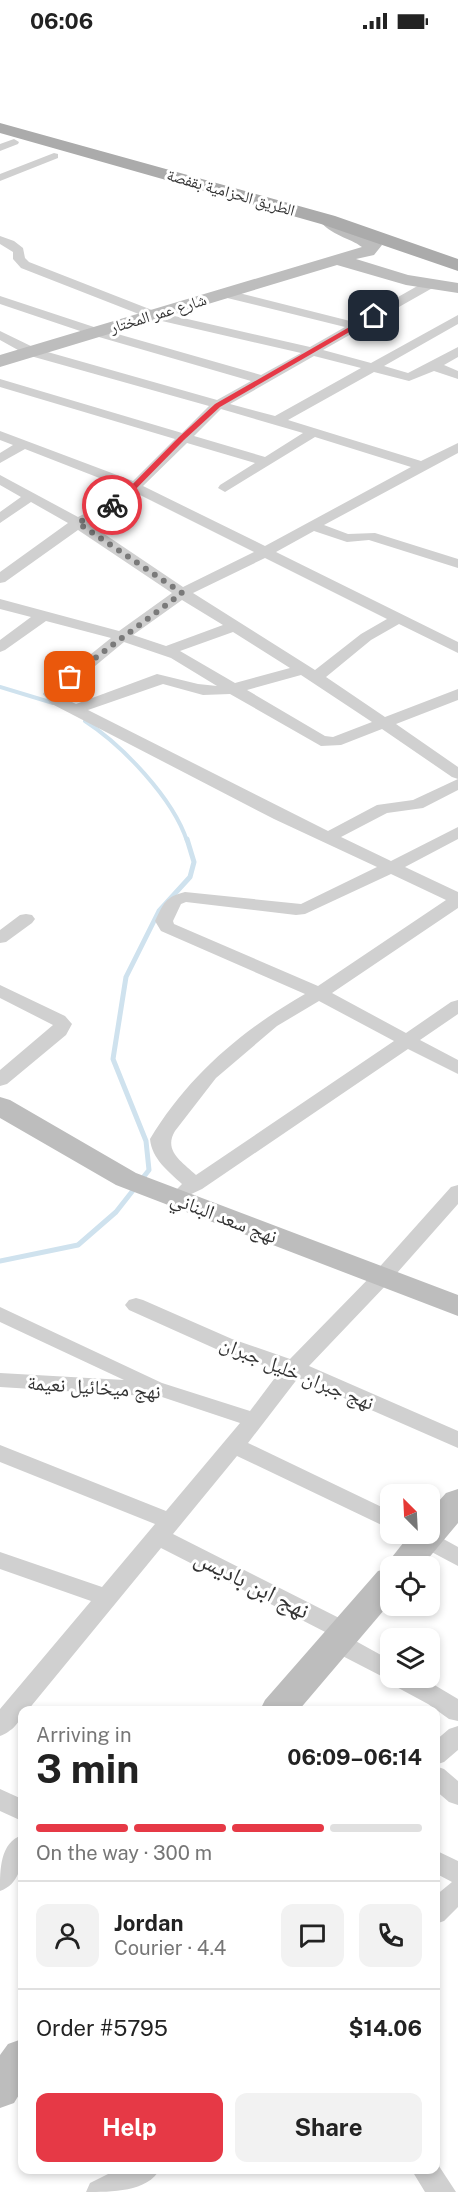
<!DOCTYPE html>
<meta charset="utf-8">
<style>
body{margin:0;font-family:"Public Sans","Noto Naskh Arabic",sans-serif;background:#f2f2f2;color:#222;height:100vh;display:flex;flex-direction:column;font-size:22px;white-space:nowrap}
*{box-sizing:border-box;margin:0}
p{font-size:20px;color:#767676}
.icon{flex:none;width:33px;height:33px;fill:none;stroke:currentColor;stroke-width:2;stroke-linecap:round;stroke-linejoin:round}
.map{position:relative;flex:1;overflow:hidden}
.side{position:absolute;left:18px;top:1664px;width:422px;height:468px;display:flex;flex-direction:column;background:#fff;border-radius:12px;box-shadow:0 3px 9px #0003}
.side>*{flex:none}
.needle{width:39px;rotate:336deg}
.buttons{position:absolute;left:380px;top:1442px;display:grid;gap:12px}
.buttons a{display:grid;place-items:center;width:60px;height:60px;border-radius:12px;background:#fff;box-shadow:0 3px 9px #0003;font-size:30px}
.pin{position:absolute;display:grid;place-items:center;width:51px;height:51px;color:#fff;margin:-26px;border-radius:12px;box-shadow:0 3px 9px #0006}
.courier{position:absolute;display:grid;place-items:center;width:60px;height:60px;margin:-30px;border:4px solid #e63946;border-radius:50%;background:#fff;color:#222;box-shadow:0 2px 8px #0007}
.head em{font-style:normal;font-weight:700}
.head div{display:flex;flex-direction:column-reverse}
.head{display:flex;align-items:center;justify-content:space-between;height:102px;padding:0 18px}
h1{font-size:39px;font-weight:700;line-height:45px}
.bar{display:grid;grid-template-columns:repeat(4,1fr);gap:9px 6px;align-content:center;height:72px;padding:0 18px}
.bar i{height:8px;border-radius:4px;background:#e0e0e0}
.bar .current{background:#e63946}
.bar p{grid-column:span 4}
.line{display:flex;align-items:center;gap:15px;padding:0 18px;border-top:2px solid #e0e0e0}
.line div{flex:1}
.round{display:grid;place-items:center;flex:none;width:63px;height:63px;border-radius:12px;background:#f2f2f2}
.action{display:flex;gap:12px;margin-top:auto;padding:12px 18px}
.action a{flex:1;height:69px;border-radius:12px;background:#e63946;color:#fff;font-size:24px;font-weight:700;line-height:69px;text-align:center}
.action a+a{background:#f2f2f2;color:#222}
.status{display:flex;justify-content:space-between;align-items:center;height:42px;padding:0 30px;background:#fff;direction:ltr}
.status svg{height:16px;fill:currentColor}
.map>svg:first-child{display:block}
</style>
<div class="status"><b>06:06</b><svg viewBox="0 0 49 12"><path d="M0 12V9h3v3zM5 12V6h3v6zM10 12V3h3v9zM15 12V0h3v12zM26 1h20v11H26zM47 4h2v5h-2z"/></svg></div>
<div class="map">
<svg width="458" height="2150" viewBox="0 0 458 2150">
<rect width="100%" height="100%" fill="#fff"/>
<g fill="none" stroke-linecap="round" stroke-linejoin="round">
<path stroke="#cfe2ee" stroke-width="4" d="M0,645L53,661
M85,679C122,703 173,756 187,799"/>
<path stroke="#cfe2ee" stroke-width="5" d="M0,1219L78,1203L116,1170L149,1128L146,1099L113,1017L126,935L159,869L190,835L194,820L187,797"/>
<path fill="#d0d0d0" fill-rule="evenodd" d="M14,97L19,100L18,102L0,109V102Z
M54,111L58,112V116L0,139V132Z
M0,194L14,199L23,206L25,216L29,220L157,270L310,305L345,285L219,254L217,251L223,247L354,280L428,238H436V244L323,308L371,321L458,273V282L384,324L408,331L458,305V315L444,323L458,329V337L434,329L409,339L374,330L288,378L421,419L458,401V411L324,483L348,492L375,491L458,517V526L369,498L347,500L314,489L276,510L458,600V611L399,582L371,598L326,635L385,675L458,647V658L396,682L458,725V737L452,735L382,687L341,703L321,704L230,652L203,653L163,642L88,668L328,789L377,763L413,758L458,737V748L423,766L387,771L341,795L391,819L458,785V797L405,825L458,850V866L332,951L406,991L451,960L458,958V972L420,998L458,1018V1032L408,1007L202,1147L185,1155L178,1153L175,1149L182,1142C168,1129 152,1117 150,1097C188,1034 242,988 305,952L161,889L155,879C164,861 165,855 185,850L301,862L377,825L274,777L50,661L43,652L45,649L111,596L46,579L5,608L0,610V598L31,575L0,567V557L119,589L172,551L78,488L5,540L0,541V530L68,481L31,460L0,481V470L21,455L0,443V433L78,475L114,457L125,446L25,407L0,421V411L13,403L0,398V389L133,439L175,397L0,345V337L182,391L209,364L27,313L0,298V289L37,307L217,358L251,339L92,293L0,262V254L100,287L261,333L301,311L149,276L21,226L13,217V210L0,202ZM314,314L361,326L275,374L230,362ZM221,367L303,391L265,415L194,394ZM315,395L411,425L265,504L143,444L187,401L255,421L220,443L218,446L225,450ZM136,451L254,510L183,545L88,481L124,463ZM265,516L387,577L361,592L315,628L193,551ZM182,558L223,583L166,604L133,593ZM233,590L290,626L235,641L180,609ZM124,600L171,616L217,644L198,642L157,632L76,662L62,655L60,653ZM301,633L372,680L333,695L325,694L247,648ZM391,832L446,858L318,944L174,882L173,879L181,862L186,860L296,873L305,872ZM319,959L394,999L196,1133C182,1120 163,1109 175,1089L216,1036L277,984Z
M26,872L32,873L35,877L32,881L6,900L0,901V888L20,873Z
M0,943L65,974L72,982L66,993L7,1042L0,1044V1028L53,983L0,956Z
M458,1143V1162L389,1240L309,1324L458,1389V1406L298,1336L248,1401L390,1469V1487L237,1414L173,1492L355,1584L359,1590L355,1596L352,1597L390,1618V1635H421L458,1657V1679L449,1677L428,1662L391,1642L389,1638L327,1606L324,1600L327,1594L331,1593L161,1506L28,1668H22C22,1680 11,1690 0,1694V1667L91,1559L0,1527V1510L102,1545L155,1482L0,1420V1403L166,1469L240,1381L162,1355L0,1345V1331L124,1338L0,1280V1265L162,1341L250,1369L280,1329L216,1307L129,1268L125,1263L129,1258L136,1256L143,1258L232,1297L290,1317L375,1230L451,1145Z
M429,1489L458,1505V1524L407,1497L403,1491H429Z
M458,1684V1708L444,1720L435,1723V1699L449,1687Z
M435,1724L444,1727L458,1739V1763L449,1760L435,1748Z
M0,1747L22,1757V1779L0,1769Z
M22,1793C24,1813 23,1841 0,1849C0,1827 0,1801 22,1793Z
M435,1808L458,1819V1865L444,1879L435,1882V1854L452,1840L435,1831Z
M435,2118L456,2150H425L411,2127H435Z
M118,2127H160C148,2150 111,2150 86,2150L90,2141Z"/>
<path fill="#bdbdbd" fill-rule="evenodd" d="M328,173L379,199L382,203L374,213L356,217L408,233L458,241V251L406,243L337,223L0,325V313L362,205C350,196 330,193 319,178L322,174Z
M0,1055L10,1058L136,1131L458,1253V1274L116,1143L0,1076Z
M458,1447V1481L422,1524H390V1561L299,1668H260L265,1658L378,1529L386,1527L385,1524L411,1491H429V1470L446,1451Z
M22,1997V2048L14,2061L0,2066V2013L8,2002Z"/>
<path fill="#ababab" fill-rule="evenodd" d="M0,81L335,174L458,217V229L321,182L0,91Z"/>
</g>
<path fill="#e63946" d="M372,272L377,274L220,365L184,398L127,456L114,465H109V462L122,453L179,395L215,362Z"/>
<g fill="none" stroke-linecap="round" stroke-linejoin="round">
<path stroke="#7a7a7a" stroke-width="6" stroke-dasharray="0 10.8" d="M70,635L182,551L78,481L112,463"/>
</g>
<g text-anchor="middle" stroke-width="6" stroke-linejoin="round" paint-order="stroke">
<g font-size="16" fill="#333" stroke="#fff">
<text transform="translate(231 150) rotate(16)" y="6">الطريق الحزامية بقفصة</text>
<text transform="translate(158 271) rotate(-17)" y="6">شارع عمر المختار</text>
</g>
<g font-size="20" fill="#333" stroke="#fff">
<text transform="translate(224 1175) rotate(21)" y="7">نهج سعد البناني</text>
<text transform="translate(297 1331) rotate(22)" y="7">نهج جبران خليل جبران</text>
<text transform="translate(94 1345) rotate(4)" y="7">نهج ميخائيل نعيمة</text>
</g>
<g font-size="24" fill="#333" stroke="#fff">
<text transform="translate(252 1542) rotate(27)" y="8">نهج ابن باديس</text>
</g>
</g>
</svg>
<div class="buttons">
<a><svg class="needle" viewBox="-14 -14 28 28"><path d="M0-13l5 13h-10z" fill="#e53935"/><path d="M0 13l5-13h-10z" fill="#767676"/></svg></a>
<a><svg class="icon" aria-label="locate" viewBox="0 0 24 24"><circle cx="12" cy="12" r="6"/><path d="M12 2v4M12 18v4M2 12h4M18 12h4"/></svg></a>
<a><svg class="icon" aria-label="layers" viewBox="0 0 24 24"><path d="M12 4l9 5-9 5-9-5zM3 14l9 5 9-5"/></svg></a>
</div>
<div class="pin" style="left:70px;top:635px;background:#ea580c"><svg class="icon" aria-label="bag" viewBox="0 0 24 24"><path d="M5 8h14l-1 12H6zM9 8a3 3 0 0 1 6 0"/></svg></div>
<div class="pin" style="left:374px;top:274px;background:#1f2937"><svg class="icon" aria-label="home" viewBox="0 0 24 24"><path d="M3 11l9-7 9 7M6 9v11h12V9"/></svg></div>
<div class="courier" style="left:112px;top:463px"><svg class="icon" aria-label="bike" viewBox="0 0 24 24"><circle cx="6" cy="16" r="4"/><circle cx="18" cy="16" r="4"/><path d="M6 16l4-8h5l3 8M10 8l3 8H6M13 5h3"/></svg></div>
<section class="side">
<div class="head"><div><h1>3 min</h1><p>Arriving in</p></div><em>06:09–06:14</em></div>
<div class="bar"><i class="current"></i><i class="current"></i><i class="current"></i><i></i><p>On the way · 300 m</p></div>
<div class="line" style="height:108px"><a class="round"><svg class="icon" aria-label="person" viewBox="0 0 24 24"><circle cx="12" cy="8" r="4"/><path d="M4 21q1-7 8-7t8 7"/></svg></a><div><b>Jordan</b><p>Courier · 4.4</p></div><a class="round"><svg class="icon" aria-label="chat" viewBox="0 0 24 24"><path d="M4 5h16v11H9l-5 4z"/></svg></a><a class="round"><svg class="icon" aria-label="phone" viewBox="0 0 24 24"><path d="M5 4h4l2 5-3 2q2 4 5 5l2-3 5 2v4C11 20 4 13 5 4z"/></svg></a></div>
<div class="line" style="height:78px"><div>Order #5795</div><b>$14.06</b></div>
<div class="action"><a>Help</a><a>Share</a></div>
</section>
</div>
